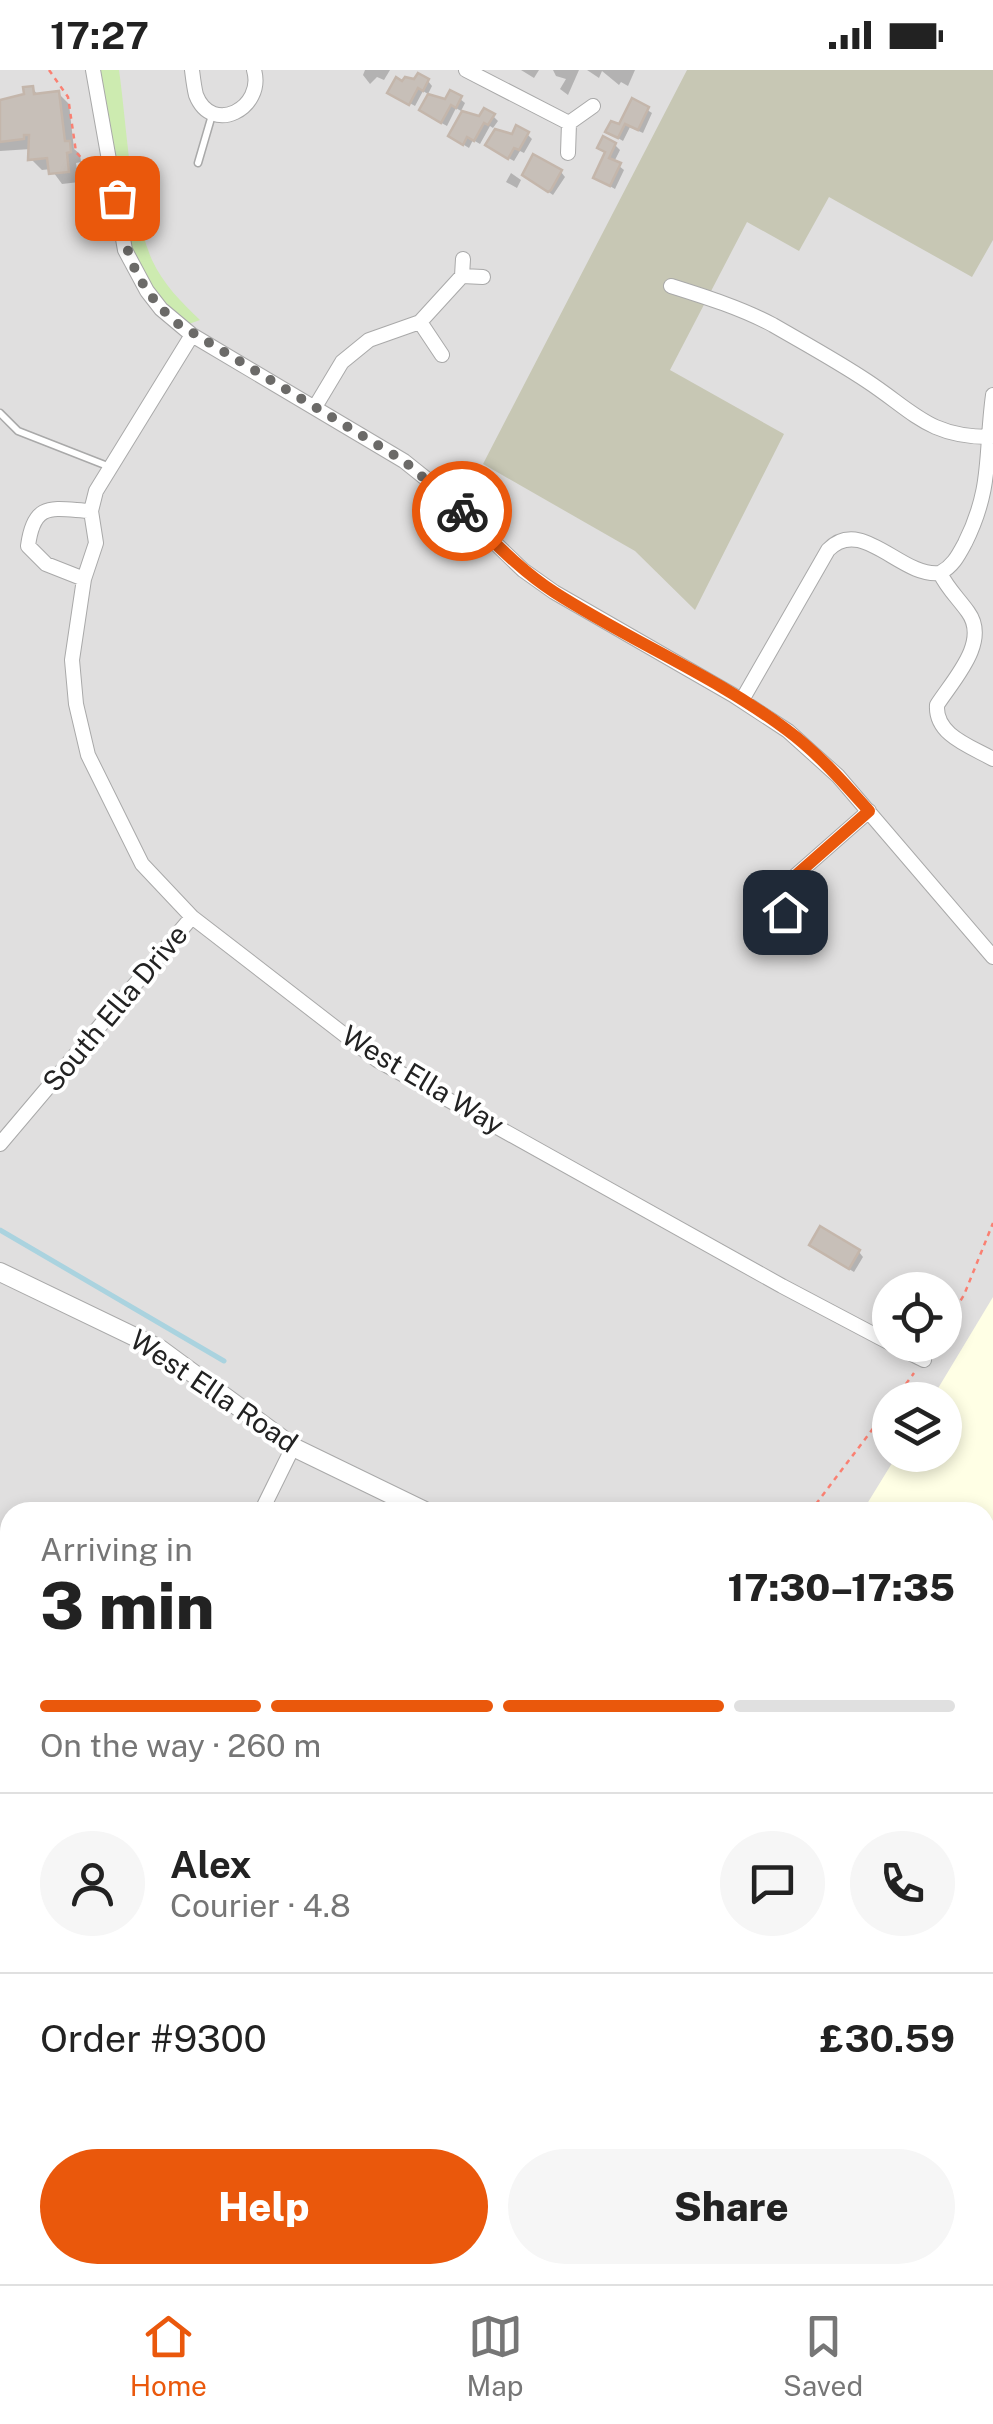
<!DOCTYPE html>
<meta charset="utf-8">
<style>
body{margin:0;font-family:"Public Sans",sans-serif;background:#f6f6f6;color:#222;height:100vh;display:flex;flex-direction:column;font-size:38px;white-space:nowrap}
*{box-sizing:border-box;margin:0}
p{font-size:32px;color:#767676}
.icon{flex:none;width:55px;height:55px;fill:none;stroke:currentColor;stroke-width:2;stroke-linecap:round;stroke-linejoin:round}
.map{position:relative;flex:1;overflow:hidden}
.panel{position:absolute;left:0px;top:1432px;width:995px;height:782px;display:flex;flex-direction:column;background:#fff;border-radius:30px 30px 0 0;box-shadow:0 5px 15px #0003}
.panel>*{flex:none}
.buttons{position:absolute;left:872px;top:1202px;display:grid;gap:20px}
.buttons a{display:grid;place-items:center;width:90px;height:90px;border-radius:50%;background:#fff;box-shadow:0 5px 15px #0003;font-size:50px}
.pin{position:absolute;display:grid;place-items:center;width:85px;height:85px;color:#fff;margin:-42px;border-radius:20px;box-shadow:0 5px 15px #0006}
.courier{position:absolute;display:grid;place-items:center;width:100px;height:100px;margin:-50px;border:8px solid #ea580c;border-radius:50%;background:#fff;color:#222;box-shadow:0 2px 12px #0007}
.headline em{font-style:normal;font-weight:800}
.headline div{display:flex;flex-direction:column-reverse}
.headline{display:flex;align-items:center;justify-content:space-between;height:170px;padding:0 40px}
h1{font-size:65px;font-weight:800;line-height:75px}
.bar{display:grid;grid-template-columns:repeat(4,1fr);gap:15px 10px;align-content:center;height:120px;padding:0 40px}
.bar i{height:12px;border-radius:8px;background:#e0e0e0}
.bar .on{background:#ea580c}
.bar p{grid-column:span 4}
.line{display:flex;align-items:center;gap:25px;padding:0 40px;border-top:2px solid #e0e0e0}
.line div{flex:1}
.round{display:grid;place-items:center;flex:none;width:105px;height:105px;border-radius:52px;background:#f6f6f6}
.primary-button{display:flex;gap:20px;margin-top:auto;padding:20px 40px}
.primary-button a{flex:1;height:115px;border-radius:60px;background:#ea580c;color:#fff;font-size:40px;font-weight:800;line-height:115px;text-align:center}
.primary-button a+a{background:#f6f6f6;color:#222}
.status{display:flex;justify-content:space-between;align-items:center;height:70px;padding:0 50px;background:#fff;direction:ltr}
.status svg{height:28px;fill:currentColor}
.dock{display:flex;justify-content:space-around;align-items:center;height:140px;border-top:2px solid #e0e0e0;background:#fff;font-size:28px;color:#767676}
.dock a{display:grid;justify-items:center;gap:5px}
.dock .on{color:#ea580c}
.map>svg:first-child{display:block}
</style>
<div class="status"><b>17:27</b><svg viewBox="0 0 49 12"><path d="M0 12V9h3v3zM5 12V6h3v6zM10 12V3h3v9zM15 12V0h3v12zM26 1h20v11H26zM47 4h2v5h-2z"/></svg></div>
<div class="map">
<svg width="993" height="2214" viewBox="0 0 993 2214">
<rect width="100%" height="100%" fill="#f2efe9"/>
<path fill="#e0dfdf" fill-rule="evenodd" d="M0,0H993V2214H0ZM890,1220H945V1275H890ZM890,1330H945V1385H890ZM10,1442H985V2205H10Z"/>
<path fill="#ffffe5" d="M993,1227V1552L985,1548V1442H862L897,1385H945V1330H931Z"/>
<path fill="#c7c7b4" d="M687,0H993V170L972,207L829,127L799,181L747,152L670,300L784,364L695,540L635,481L483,394Z"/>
<path fill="#cdebb0" d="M100,0H119C127,57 130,138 152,190C163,214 182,233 200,250L186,255C159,230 140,205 128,170Z"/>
<path fill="#0003" d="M365,0H364H390L384,10L377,7L370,14L363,5Z
M521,0H539L534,8Z
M553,0H579L568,25L560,19L566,9L556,6Z
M587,0H635L628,16L621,12L619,15L602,1L599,8Z
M428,11L432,16L428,24L423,21L415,36L392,23Z
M32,18L39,26L58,23L69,34L74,79L80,84L81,92L76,93L79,112L62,114L51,99L42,100L31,89V79L0,81V32L26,26Z
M460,29L465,33L461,41L456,38L447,56L427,45L447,32Z
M633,31L652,43L643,63L630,57L623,71L608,62L620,58Z
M493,46L498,51L493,58L490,56L480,74L473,70L469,78L456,70L480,49Z
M527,64L532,69L524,83L520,81L514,91L493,80L513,67Z
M615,75L620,80L614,92L624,100L615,119L596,108Z
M561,102L565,107L553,125L530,109Z
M511,103L521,110L517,118L506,112Z
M816,1179L859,1182L863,1187L854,1202Z
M234,2205L247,2214H226Z"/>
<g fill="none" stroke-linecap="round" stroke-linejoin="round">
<path stroke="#aad3df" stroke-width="5" d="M0,1160L224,1291"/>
</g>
<path fill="#c7bfb8" stroke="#c4b6ab" stroke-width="2.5" d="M418,3L429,9L423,21L418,18L409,35L387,23L396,7L402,11L405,7L414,9Z
M33,16L34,24L59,21L65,71H70L71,82L67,83L69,102L49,104L47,88L28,90L29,65H24V69L0,72V30L24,24L23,17Z
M450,20L462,26L456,38L451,35L441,53L419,40L428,24L445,29Z
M632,28L649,37L638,60L625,54L618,68L605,62L611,51L619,54Z
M484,38L495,44L488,55L484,53L474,71L467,67L463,75L448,66L462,41L479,46Z
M516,55L529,62L519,80L514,78L508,89L485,75L495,59L512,64Z
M603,66L616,73L609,88L621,93L610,116L593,108L605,82L597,78Z
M533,84L562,100L551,120L548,122L522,105Z
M820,1156L860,1180L849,1199L809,1175Z"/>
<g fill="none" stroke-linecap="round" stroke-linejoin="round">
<defs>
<path id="service" d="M198,93L212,45
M0,343L18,361L110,397
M756,2214L762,2205"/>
<path id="minor" d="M93,0L125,180L147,221L161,239L192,265L404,391L439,419L523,500L554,522L733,625L788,661L838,706L993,887
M192,0C193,8 194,17 196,25C212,66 265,38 254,0
M466,0L569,53
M568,83L569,53L593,36
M463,189L462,206L483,207
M671,216C706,227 741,238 773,255C804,273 837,291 867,311C914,342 929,367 990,367
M420,252L442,285
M192,265L96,421L91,441L96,473L84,509L72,590L76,634L88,685L142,794L192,847L377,990L782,1216L890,1273
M315,337L342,292L369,270L420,252L462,206
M940,503C947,518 958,528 968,542C990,572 953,610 937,635C935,665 970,676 993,689
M940,503C953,496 958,486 965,473C993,417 985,383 993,325
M84,509L46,494L28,476C34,430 53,439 91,441
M742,630L828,480C862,445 901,508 940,503
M759,811L777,822L785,842
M777,822L869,741
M0,1074L192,847
M894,1275L924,1290
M261,1442L293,1377
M0,1942L10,1927
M0,2136L10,2143
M0,2179L10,2191
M985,2189L993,2193
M22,2205L29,2214
M93,2205L104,2214
M546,2214V2205"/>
<path id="tertiary" d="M0,1202L160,1279L293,1377L427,1442
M985,1750L993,1755
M985,2130L993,2114
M941,2214L946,2205"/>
</defs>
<use href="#service" stroke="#a9a9a9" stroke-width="9"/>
<use href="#minor" stroke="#a9a9a9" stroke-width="16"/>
<use href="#tertiary" stroke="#a9a9a9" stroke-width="20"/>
<path stroke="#fa8072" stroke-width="2.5" stroke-dasharray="5 5" stroke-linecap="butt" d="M49,0L68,27L76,82L96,104
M945,1256L964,1225L993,1153
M894,1330L914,1303
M810,1442L890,1336"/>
<use href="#service" stroke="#fff" stroke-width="6"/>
<use href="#minor" stroke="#fff" stroke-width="14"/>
<use href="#tertiary" stroke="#fff" stroke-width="18"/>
</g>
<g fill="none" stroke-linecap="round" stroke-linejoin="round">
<path stroke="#6b6a68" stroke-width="10" stroke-dasharray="0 18" d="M117,128C125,183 134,213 175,252L404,391L462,441"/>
<path stroke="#ea580c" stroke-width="12" d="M462,441C491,469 520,500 554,522C630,571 715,606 787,660C818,683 843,712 869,741L777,822L785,842"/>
</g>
<g text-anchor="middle" stroke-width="8" stroke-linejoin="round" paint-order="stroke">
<g font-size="28" fill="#222" stroke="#fff">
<text transform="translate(115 938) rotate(-50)" y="10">South Ella Drive</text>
<text transform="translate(423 1010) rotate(31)" y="10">West Ella Way</text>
<text transform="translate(214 1321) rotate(34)" y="10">West Ella Road</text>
</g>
</g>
</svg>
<div class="buttons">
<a><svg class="icon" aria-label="locate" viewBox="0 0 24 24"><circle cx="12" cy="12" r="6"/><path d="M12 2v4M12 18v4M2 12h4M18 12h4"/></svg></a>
<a><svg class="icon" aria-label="layers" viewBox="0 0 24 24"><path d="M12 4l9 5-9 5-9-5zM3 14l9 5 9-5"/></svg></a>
</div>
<div class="pin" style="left:117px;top:128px;background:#ea580c"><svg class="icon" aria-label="bag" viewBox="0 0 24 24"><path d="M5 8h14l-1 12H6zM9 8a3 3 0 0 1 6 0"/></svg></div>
<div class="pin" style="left:785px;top:842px;background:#1f2937"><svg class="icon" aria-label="home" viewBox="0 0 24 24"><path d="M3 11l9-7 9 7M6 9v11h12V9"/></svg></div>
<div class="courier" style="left:462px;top:441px"><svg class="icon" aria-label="bike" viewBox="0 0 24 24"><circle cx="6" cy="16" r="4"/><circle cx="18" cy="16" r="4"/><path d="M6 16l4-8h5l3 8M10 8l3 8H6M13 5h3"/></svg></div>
<section class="panel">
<div class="headline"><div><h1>3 min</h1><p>Arriving in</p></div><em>17:30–17:35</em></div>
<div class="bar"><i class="on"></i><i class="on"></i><i class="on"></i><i></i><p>On the way · 260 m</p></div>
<div class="line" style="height:180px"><a class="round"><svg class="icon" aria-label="person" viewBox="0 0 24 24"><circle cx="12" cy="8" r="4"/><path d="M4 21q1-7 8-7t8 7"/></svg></a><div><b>Alex</b><p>Courier · 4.8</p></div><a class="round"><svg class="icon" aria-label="chat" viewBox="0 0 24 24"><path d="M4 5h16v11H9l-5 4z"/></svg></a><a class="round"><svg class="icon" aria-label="phone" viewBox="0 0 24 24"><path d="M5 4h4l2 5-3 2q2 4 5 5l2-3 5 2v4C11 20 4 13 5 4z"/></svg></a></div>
<div class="line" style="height:130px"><div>Order #9300</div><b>£30.59</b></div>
<div class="primary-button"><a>Help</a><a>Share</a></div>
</section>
</div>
<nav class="dock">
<a class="on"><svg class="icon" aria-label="home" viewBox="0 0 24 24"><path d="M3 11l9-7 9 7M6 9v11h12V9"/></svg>Home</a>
<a><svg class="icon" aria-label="map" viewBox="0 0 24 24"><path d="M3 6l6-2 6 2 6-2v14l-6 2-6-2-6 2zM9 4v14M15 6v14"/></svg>Map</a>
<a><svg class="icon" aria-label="saved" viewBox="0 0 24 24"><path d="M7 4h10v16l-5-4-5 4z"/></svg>Saved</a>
</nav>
